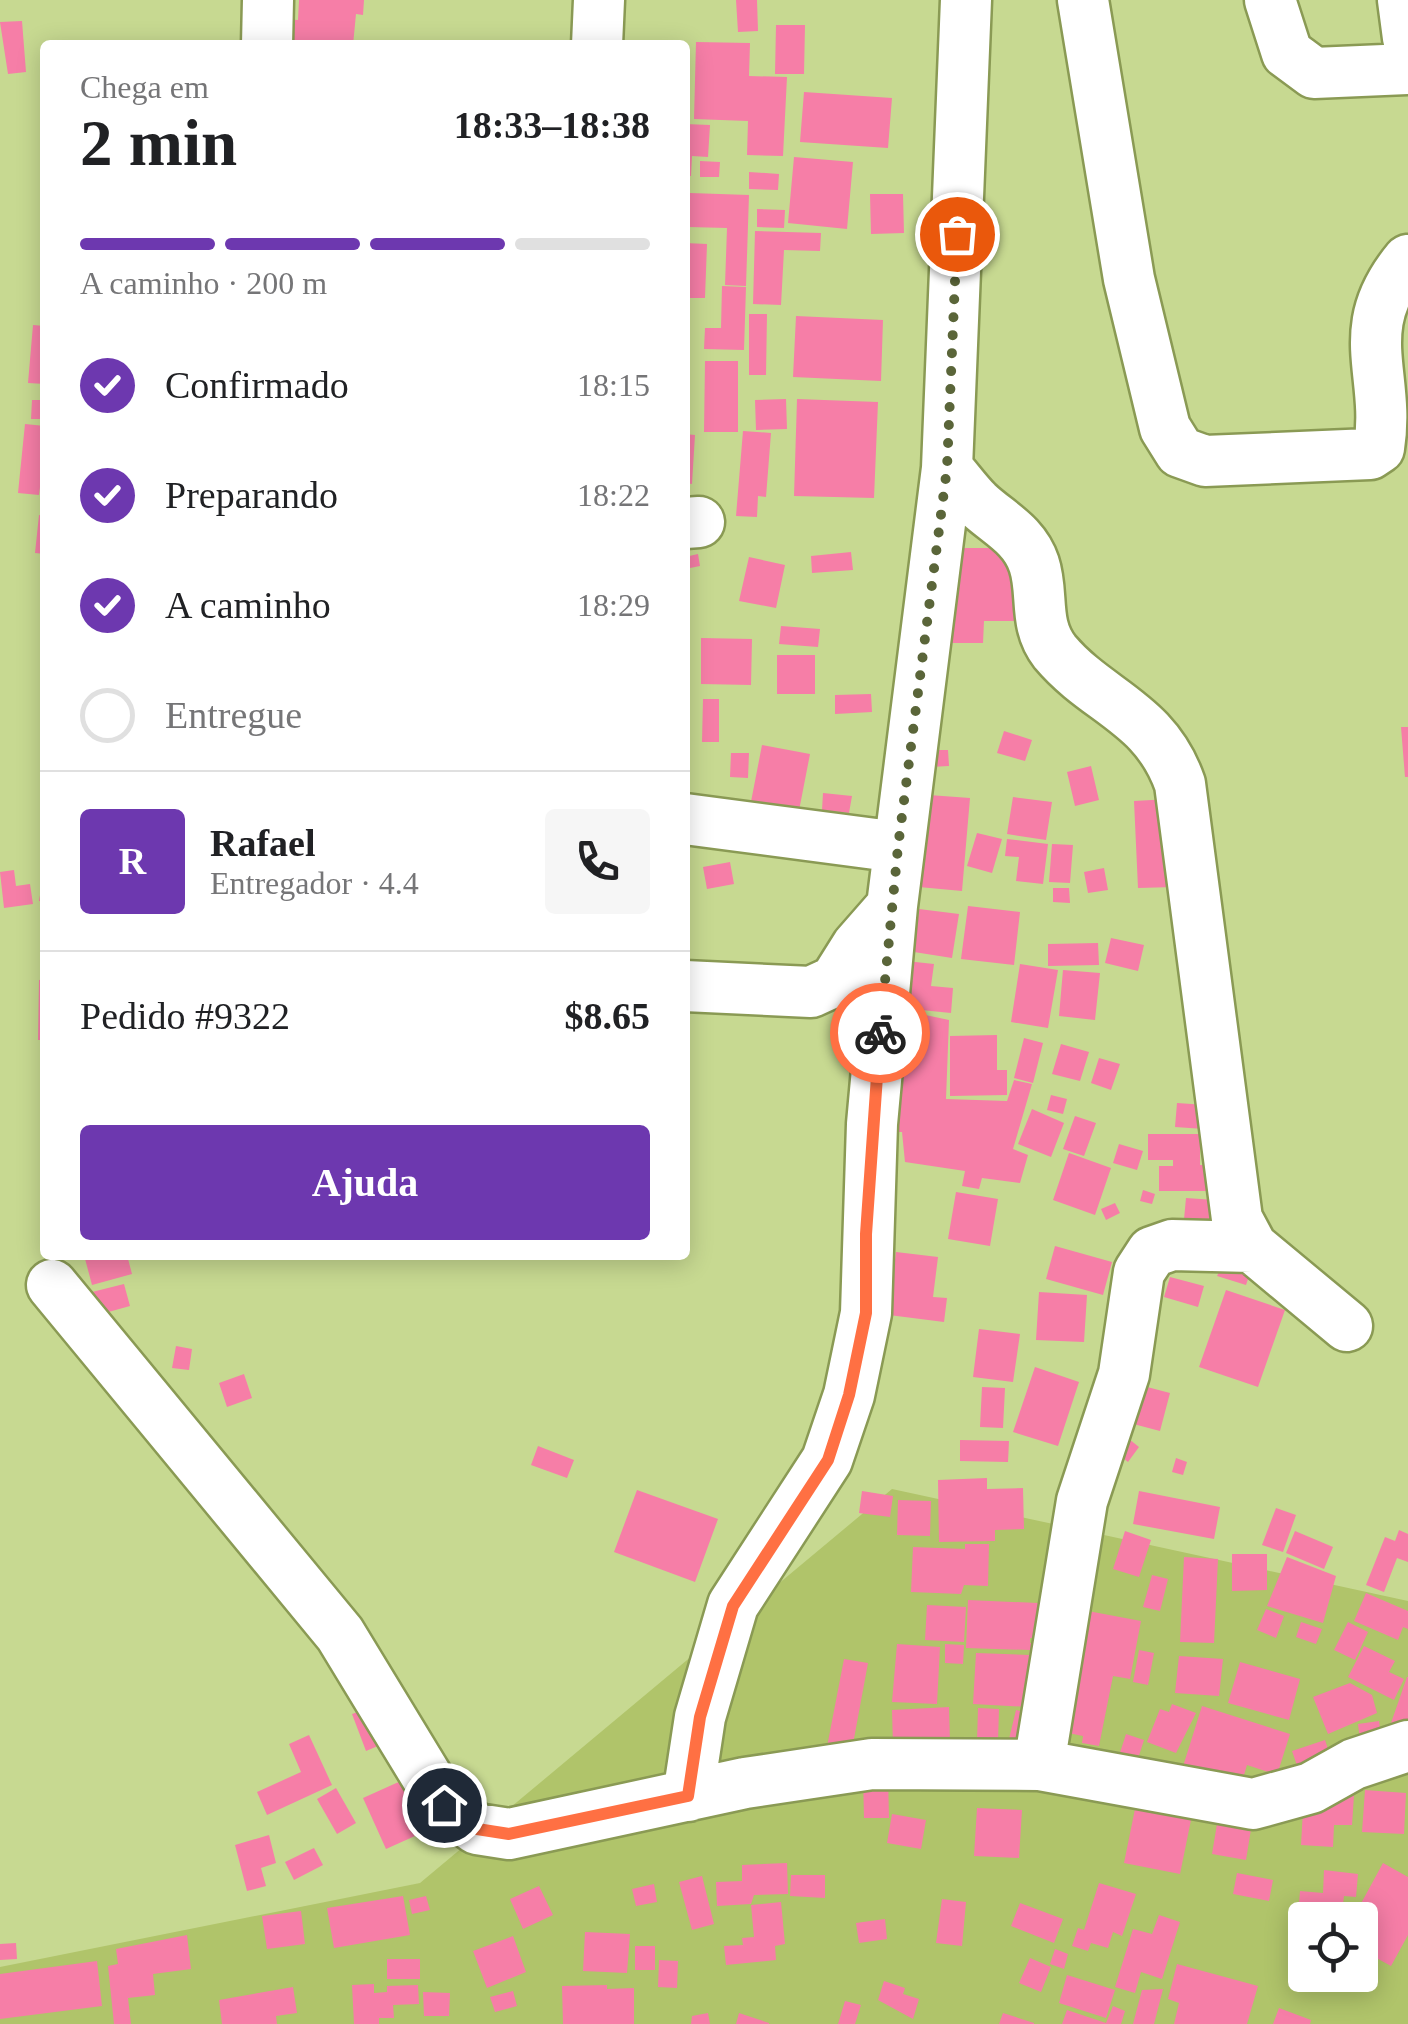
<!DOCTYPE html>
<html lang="pt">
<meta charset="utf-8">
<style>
body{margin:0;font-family:"Times New Roman",serif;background:#f6f6f6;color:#202124;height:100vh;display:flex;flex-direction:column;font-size:38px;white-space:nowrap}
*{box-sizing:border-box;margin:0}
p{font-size:32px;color:#757577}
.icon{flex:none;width:55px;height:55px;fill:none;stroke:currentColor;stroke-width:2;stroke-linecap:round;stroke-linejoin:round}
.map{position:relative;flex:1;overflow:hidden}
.side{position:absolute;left:40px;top:40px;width:650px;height:1220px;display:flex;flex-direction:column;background:#fff;border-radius:10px;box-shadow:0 5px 25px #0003}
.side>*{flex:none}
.controls{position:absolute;left:1288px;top:1902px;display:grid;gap:20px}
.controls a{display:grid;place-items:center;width:90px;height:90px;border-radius:10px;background:#fff;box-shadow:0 5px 25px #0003;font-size:50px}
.pin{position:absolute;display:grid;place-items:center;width:85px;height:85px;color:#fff;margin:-42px;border:5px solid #fff;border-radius:50%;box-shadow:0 2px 10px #0007}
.courier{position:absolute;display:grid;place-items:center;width:100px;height:100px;margin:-50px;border:8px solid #ff7043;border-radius:50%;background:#fff;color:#222;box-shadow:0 2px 12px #0007}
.overview em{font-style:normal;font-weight:800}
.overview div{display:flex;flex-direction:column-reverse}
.overview{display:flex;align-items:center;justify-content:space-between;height:170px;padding:0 40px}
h1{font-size:65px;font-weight:800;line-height:75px}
.bar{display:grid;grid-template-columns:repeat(4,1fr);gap:15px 10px;align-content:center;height:120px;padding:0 40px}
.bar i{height:12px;border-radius:8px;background:#e0e0e0}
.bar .active{background:#6d38af}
.bar p{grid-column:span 4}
.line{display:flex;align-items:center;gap:25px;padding:0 40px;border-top:2px solid #e0e0e0}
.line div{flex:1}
.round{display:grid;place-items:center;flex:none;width:105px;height:105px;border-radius:10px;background:#f6f6f6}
ol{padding:0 40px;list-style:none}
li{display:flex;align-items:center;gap:30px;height:110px}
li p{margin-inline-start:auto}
li .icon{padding:10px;border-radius:50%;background:#6d38af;color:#fff;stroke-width:4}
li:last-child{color:#757577}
li i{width:55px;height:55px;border:5px solid #e0e0e0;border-radius:50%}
.action{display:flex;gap:20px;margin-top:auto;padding:20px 40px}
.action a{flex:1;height:115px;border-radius:10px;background:#6d38af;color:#fff;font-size:40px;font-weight:800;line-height:115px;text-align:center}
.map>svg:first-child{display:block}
</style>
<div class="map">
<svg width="1408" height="2024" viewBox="0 0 1408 2024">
<rect width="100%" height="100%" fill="#c7d991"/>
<path fill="#b0c46a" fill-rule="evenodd" d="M892,1489L1408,1601V2024H0V1967L420,1883ZM1305,1920H1360V1975H1305Z"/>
<path fill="#f67ea7" d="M299,0H364L363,15L356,14L353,45H284L286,19L298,20Z
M736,0H757L758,31L738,32Z
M22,21L26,72L8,74L0,22Z
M776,25H805L804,74H775Z
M696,42L750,43L749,76L787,77L783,156L747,155L748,121L694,119Z
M804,92L892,98L888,148L800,142Z
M685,124L710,125L708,157L692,156L691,176H685Z
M794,157L853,162L847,229L788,223Z
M700,161L720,162L719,177H700Z
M749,172L779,174L778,190L749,189Z
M690,193L749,195L746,286L725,285L727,228L689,227Z
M870,194H903L904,233L871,234Z
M757,209L785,210L784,228L757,227Z
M755,231L821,233L820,251L784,250L781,305L753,304Z
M685,243L707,244L705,298H685Z
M722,286L746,287L744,350L704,349L705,328H721Z
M749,314H767L766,375H749Z
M796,316L883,320L881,381L793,377Z
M33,325L45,326V384L28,383Z
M705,361H738V432H704Z
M786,399L787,429L756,430L755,400Z
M797,399L878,402L874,498L794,496Z
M32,400H45V419H31Z
M25,424L45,426V479H41L39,495L18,493Z
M743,431L771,433L766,497L758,496L757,517L736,516Z
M685,434L695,435L692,484L685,483Z
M39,515L45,516V554L35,553Z
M943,548H1020V621H984L983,643H942Z
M851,552L853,570L812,573L811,556Z
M698,554L700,566L685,569V557Z
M749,557L785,565L776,608L739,601Z
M781,626L820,629L818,647L779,644Z
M701,638L752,639L751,685L701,684Z
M777,655H815V694H777Z
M871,694L872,712L835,714V695Z
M703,699H719V742H702Z
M1401,727H1408V777H1405Z
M1004,731L1032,740L1025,761L997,753Z
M762,745L810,754L797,821L749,812Z
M929,750H948L949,766L930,767Z
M731,753H749L748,778L730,777Z
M1091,766L1099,800L1075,806L1067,772Z
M823,793L852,796L849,813L822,810Z
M915,794L970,798L962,891L908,886Z
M1013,797L1052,802L1046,840L1007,834Z
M1170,799L1174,887L1138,888L1134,801Z
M977,833L1002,839L992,873L967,866Z
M1007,839L1048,844L1043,884L1016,881L1019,857L1005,856Z
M1052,844L1073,845L1070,883L1049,882Z
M730,862L734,884L707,889L703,867Z
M1104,868L1108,890L1088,893L1084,872Z
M14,870L16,886L30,884L33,904L4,908L0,872Z
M43,877H45V902L39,901Z
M1053,888H1069L1070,903L1053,902Z
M968,906L1020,912L1014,965L961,959Z
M919,909L959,914L952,958L914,952Z
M1111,938L1144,945L1138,971L1105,963Z
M1098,943L1099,965L1048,966V944Z
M906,961L934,964L931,986L953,988L951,1013L891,1007Z
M1020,964L1058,970L1048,1028L1011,1022Z
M1063,970L1100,973L1095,1020L1059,1016Z
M45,979V1040H38L39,980Z
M902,1010L949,1020L946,1099L1007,1101L1014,1080L1032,1084L1013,1149L1028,1155L1020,1183L982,1178L979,1189L962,1186L965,1171L905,1162L902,1132H880Z
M997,1035V1070H1007V1095L950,1096V1036Z
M1024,1038L1043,1043L1033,1083L1014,1078Z
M1061,1044L1089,1052L1080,1081L1052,1074Z
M1099,1058L1120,1064L1111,1090L1091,1083Z
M1051,1095L1067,1099L1063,1114L1047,1110Z
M1177,1103L1206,1105L1204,1129L1175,1127Z
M1032,1109L1064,1123L1051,1157L1018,1144Z
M1075,1116L1096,1123L1084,1156L1063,1149Z
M1148,1134H1200V1165H1211V1191H1159V1166H1173V1160H1148Z
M1119,1144L1143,1151L1137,1170L1113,1163Z
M1069,1153L1111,1168L1095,1215L1053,1200Z
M1143,1190L1155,1194L1152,1204L1140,1201Z
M956,1192L998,1199L990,1246L948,1239Z
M1186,1198L1215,1200L1212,1243L1182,1241Z
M1115,1203L1120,1213L1106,1220L1101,1209Z
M1055,1246L1112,1262L1103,1295L1046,1279Z
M896,1252L938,1257L933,1297L947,1298L944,1322L881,1314L890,1299Z
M84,1255H127L132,1274L92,1285Z
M1227,1256L1254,1261L1246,1285L1217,1276Z
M1170,1277L1204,1286L1198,1307L1164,1297Z
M124,1284L130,1306L94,1316L88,1293Z
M1226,1290L1285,1310L1258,1387L1199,1367Z
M1039,1292L1087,1295L1084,1342L1036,1340Z
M979,1329L1020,1334L1013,1382L973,1377Z
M176,1346L192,1349L189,1370L172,1368Z
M1035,1367L1079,1382L1058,1446L1013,1432Z
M244,1374L252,1398L227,1407L219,1383Z
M1132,1383L1170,1393L1160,1431L1122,1421Z
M982,1387L1005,1388L1003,1428L980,1427Z
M1124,1435L1139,1447L1128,1462L1112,1449Z
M960,1440L1009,1441L1008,1462L960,1461Z
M538,1446L574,1460L567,1478L531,1465Z
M1176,1458L1187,1462L1183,1475L1172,1472Z
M987,1478V1489L1023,1488L1024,1529L995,1530V1541L939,1542L938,1480Z
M637,1490L718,1519L695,1582L614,1552Z
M862,1491L893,1496L890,1517L859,1513Z
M1139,1491L1220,1507L1214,1539L1133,1524Z
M898,1500L931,1501L930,1536L897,1535Z
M1276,1508L1296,1515L1283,1552L1262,1545Z
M1399,1530L1408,1534V1562L1397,1558L1384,1592L1366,1585L1385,1537L1395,1541Z
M1125,1531L1151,1540L1139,1577L1113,1569Z
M1295,1531L1333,1547L1324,1569L1286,1553Z
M965,1544H989L988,1586L964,1585L961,1594L911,1592L913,1547L965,1549Z
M1232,1554H1267V1590L1232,1591Z
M1184,1557L1218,1559L1214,1643L1180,1642Z
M1287,1557L1336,1576L1323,1623L1267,1606Z
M1152,1575L1168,1579L1160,1611L1143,1607Z
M1366,1593L1408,1611V1629L1403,1627L1398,1640L1354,1621Z
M968,1600L1060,1604L1058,1639L1030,1638V1643L1051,1644L1048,1708L973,1704L976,1653L1029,1655L1030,1650L966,1648Z
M927,1605L966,1607L964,1642L925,1640Z
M1072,1608L1141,1621L1130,1679L1113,1676L1099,1746L1082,1743L1083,1736L1063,1732Z
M1266,1609L1284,1616L1276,1638L1257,1630Z
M1301,1622L1322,1629L1316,1644L1296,1637Z
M1348,1622L1368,1632L1355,1660L1334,1650Z
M897,1644L940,1647L937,1704L892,1702Z
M945,1644L964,1645L963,1664L945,1663Z
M1364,1646L1395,1661L1389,1672L1404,1679L1394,1700L1348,1677Z
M1139,1650L1154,1653L1148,1685L1133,1682Z
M1179,1656L1223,1659L1219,1696L1175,1693Z
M844,1659L868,1663L853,1744L845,1742L842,1755L826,1752Z
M1240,1662L1300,1679L1289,1720L1228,1703Z
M1407,1677H1408V1730L1391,1723Z
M1350,1683L1372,1695L1377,1713L1328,1734L1313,1697Z
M1172,1704L1196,1713L1176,1753L1147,1742L1160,1709L1169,1712Z
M1202,1706L1290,1734L1277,1775L1247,1765L1237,1798L1179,1779Z
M372,1707L385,1743L366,1751L352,1714Z
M949,1707L950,1743L893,1746L892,1710Z
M978,1708L999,1709L998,1742H977Z
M1016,1710L1034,1714L1026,1747L1008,1743Z
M1379,1721L1382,1745L1361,1748L1358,1724Z
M1126,1734L1144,1740L1135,1768L1117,1762Z
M309,1735L332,1785L267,1815L257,1792L301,1772L289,1744Z
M1325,1740L1335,1770L1302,1780L1292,1751Z
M863,1776H888L889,1818H864Z
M403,1780L426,1831L386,1849L363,1798Z
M336,1788L356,1823L337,1834L317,1799Z
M1365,1790L1406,1793L1404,1834L1362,1832Z
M1304,1792L1354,1795L1352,1825H1334L1333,1847L1301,1845Z
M1136,1804L1192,1815L1180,1874L1124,1863Z
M977,1808L1022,1810L1019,1858L974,1856Z
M892,1814L926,1820L921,1849L887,1843Z
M1218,1818L1252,1823L1246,1860L1212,1854Z
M269,1835L276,1863L261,1868L266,1886L247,1891L235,1845Z
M314,1848L323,1865L294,1880L285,1862Z
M787,1863L788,1894L754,1895L751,1904L717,1906L716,1882L742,1881V1865Z
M1383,1863L1408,1877V1935L1391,1966L1360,1949L1366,1929L1360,1920H1352Z
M1324,1870L1358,1874L1356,1897L1344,1896L1341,1920H1305V1931L1297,1930L1300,1891L1323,1893Z
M1237,1873L1273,1880L1269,1901L1233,1894Z
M791,1875H825V1898L790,1896Z
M702,1876L714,1924L692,1930L679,1882Z
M1099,1883L1136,1894L1122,1936L1113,1932L1108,1948L1091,1943L1088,1951L1072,1946L1078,1928L1084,1930Z
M654,1884L657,1902L636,1906L632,1889Z
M539,1886L553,1915L523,1929L510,1899Z
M403,1896L410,1935L334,1948L327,1908Z
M426,1896L430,1910L412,1914L409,1900Z
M942,1899L966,1902L962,1946L936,1943Z
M781,1902L785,1944L775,1946L776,1960L726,1965L724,1946L743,1945L742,1938L754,1937L751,1905Z
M1020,1903L1063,1919L1054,1943L1011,1926Z
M301,1911L305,1944L267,1949L262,1916Z
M1159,1915L1180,1922L1162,1979L1141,1972L1135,1993L1115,1987L1133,1929L1152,1934Z
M885,1919L887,1939L859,1943L856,1923Z
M585,1932L630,1934L627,1973L583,1971Z
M187,1935L191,1969L153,1974L155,1995L128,1998L131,2024H114L108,1966L118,1964L116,1949Z
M513,1936L526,1972L487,1988L473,1951Z
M16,1943L17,1959L0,1960V1944Z
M635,1946H655V1970H635Z
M1055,1949L1068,1954L1064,1969L1050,1964Z
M1030,1958L1051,1967L1041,1992L1019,1983Z
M387,1959H420V1979H387Z
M659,1960L678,1961L677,1988L658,1987Z
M97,1961L102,2006L0,2019V1974Z
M1177,1964L1258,1986L1247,2024H1174L1179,2003L1168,1999Z
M1067,1975L1115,1990L1106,2018L1059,2003Z
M884,1981L905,1988L903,1994L919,1999L913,2019L878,2000Z
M374,1984V1993L387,1992V1986L418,1985L419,2004L393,2005L394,2018H379V2024H354L352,1985Z
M607,1985V1989L634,1988V2024H563L562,1986Z
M293,1987L297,2013L276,2016L277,2024H222L219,2000Z
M1163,1989L1154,2024H1133L1142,1990Z
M513,1991L517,2006L495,2012L490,1997Z
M423,1992L450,1993L449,2016H424Z
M845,2001L861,2005L855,2024H838Z
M1113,2006L1125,2011L1121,2024H1062L1067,2010L1106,2023Z
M1279,2008L1311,2020L1310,2024H1273Z
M708,2013L710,2024H691L692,2016Z
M739,2013L769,2023V2024H736Z
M1003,2013L1034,2023V2024H999Z"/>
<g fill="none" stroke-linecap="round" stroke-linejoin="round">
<defs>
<path id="minor" d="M1083,0L1129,279L1165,428L1180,452L1205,461L1370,454L1379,448C1391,373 1350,330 1408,260
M1270,0L1287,53L1314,73L1408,69
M1403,0L1408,38
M267,45L268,0
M597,45L599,0
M947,468C957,479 966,492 977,503C998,523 1024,534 1034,564C1044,594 1033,624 1055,652C1098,703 1155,712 1180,784L1237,1219L1252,1247L1347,1326
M685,523L699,522
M685,819L898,847
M685,986L811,992L835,981L857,946L892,906
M52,1285L340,1634L444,1805L477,1829L509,1834L745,1783L872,1764L1039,1765L1253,1804L1311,1788L1354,1764L1408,1746
M1039,1765L1082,1501L1124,1374L1139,1272L1152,1252L1172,1245L1252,1247
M688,1796L700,1717L733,1605L827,1460L849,1395L866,1313L872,1124L892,906L947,468L966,0"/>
</defs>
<use href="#minor" stroke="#8a9a54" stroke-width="55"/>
<use href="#minor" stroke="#fff" stroke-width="50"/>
</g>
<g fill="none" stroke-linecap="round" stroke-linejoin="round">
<path stroke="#5a6539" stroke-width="10" stroke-dasharray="0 18" d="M880,1033L898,847L947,468L957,234"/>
<path stroke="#ff7043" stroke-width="12" d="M444,1805L477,1829L509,1834L688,1796L700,1717L733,1606L828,1460L849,1395L866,1313V1234L880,1033"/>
</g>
</svg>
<div class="controls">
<a><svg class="icon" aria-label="locate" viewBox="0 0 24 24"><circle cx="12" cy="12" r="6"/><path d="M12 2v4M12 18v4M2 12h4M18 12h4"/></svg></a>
</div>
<div class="pin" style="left:957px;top:234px;background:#ea580c"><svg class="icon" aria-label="bag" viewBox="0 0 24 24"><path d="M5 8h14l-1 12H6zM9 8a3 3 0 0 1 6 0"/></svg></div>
<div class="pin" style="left:444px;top:1805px;background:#1f2937"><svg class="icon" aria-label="home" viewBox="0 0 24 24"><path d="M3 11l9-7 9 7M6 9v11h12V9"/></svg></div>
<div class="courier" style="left:880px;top:1033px"><svg class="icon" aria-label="bike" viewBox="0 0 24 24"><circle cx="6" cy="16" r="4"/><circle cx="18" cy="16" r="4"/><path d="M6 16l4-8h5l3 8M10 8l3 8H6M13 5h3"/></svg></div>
<section class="side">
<div class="overview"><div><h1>2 min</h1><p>Chega em</p></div><em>18:33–18:38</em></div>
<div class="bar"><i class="active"></i><i class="active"></i><i class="active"></i><i></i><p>A caminho · 200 m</p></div>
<ol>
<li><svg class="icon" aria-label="check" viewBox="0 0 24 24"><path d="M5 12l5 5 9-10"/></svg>Confirmado<p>18:15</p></li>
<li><svg class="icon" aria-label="check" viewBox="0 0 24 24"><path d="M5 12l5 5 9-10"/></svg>Preparando<p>18:22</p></li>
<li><svg class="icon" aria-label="check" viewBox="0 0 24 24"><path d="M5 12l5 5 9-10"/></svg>A caminho<p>18:29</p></li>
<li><i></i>Entregue</li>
</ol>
<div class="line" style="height:180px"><b class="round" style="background:#6d38af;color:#fff">R</b><div><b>Rafael</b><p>Entregador · 4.4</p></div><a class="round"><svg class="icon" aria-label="phone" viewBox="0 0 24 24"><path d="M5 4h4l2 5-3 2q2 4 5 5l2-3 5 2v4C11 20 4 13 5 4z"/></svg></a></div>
<div class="line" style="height:130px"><div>Pedido #9322</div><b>$8.65</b></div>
<div class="action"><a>Ajuda</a></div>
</section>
</div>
